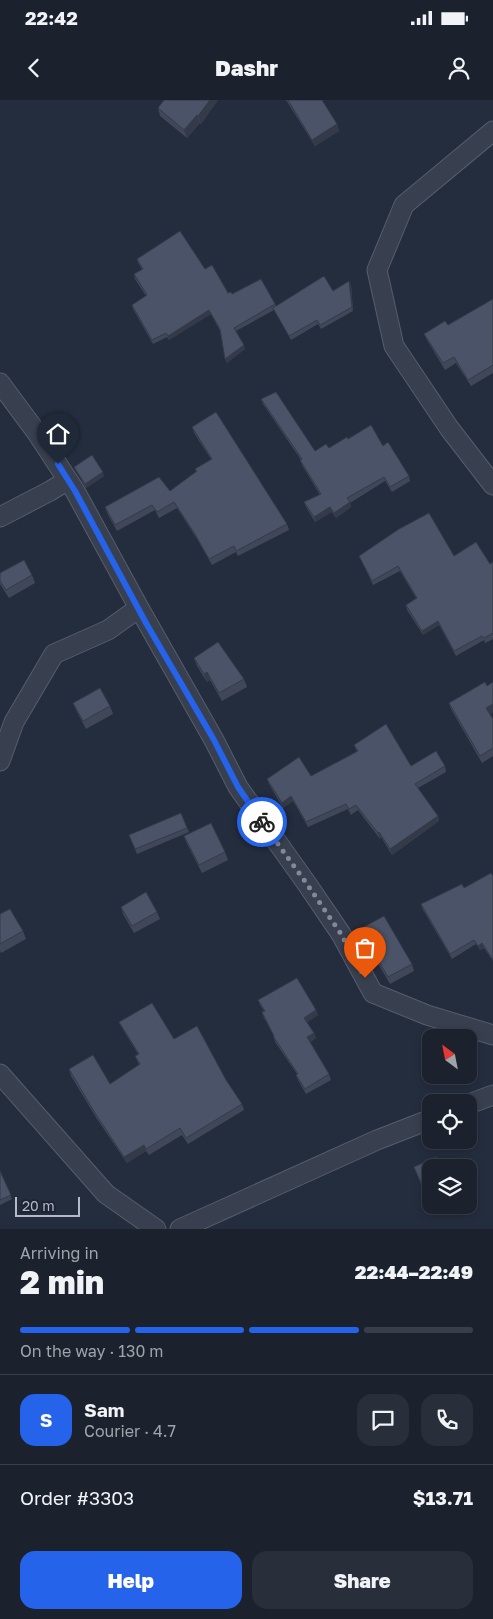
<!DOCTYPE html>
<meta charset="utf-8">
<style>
body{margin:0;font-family:"Golos Text",sans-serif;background:#282f3a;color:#f1f3f6;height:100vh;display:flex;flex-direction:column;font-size:19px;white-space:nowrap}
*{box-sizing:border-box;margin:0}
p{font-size:16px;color:#a0a4aa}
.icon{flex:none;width:28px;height:28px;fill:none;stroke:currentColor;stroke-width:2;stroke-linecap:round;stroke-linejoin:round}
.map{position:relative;height:1129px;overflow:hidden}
.details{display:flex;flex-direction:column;background:#1b222e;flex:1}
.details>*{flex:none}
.needle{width:32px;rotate:328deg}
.buttons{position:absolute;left:422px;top:929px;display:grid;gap:10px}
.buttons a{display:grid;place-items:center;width:55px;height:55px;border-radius:10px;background:#1b222e;box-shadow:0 2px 8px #0003,0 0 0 1px #393f4a;font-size:25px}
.scale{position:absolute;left:15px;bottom:12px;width:65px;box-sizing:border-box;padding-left:5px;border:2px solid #b4bac9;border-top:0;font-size:14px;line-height:18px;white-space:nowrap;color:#b4bac9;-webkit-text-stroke:4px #1d2433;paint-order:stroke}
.pin{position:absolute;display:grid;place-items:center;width:42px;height:42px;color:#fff;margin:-51px -21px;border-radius:50% 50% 50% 0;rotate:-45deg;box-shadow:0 0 5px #0007}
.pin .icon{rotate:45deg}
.courier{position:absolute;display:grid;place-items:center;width:50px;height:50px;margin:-25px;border:4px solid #2563eb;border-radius:50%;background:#fff;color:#222;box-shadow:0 1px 6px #0007}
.headline em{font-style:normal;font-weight:800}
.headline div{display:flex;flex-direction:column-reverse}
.headline{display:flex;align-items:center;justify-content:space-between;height:85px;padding:0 20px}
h1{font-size:32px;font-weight:800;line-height:38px}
.bar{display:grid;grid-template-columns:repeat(4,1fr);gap:8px 5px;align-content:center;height:60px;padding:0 20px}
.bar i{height:6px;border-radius:4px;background:#393f4a}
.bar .current{background:#2563eb}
.bar p{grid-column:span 4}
.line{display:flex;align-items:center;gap:12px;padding:0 20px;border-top:1px solid #393f4a}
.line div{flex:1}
.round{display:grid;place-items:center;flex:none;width:52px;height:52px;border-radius:15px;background:#282f3a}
.cta{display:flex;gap:10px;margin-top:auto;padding:10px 20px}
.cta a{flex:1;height:58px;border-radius:15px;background:#2563eb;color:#fff;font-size:20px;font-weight:800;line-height:58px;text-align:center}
.cta a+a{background:#282f3a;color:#f1f3f6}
.status{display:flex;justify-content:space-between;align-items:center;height:35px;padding:0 25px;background:#1b222e;direction:ltr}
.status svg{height:14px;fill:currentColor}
header{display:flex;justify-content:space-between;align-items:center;height:65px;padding:0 20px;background:#1b222e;font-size:22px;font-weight:800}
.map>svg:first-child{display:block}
</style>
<div class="status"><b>22:42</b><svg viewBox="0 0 49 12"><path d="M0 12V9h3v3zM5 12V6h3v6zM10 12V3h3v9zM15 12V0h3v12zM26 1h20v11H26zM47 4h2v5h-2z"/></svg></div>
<header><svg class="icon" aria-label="back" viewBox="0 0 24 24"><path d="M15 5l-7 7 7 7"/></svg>Dashr<svg class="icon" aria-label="person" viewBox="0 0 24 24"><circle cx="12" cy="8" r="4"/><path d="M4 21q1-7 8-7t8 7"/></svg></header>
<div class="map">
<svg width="493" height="1129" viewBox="0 0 493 1129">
<rect width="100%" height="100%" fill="#242d3e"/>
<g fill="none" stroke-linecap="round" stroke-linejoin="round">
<defs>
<path id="street" d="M493,31L404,105L377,170L394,246L449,328L493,385
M0,283L37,333L75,391L139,508L214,640L238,687L307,784L341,834L373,893L427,915L493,935
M0,417L50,391L68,380
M0,661L14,622L54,554L108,530L139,508
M0,974L106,1094L156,1129
M469,1004L493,995
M180,1129L377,1040L431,1019"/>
</defs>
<use href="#street" stroke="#565d6c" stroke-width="21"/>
<use href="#street" stroke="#383f4e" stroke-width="19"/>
</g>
<path fill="#404759" d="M218,0L201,24L200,23L187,38L160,16L158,8Z
M286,0H322L337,24L339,31L315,46Z
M137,159L205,169L228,193L275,204L276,206L351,185L353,211L321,229L318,224L291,240L274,210L236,231L245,249L227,263L225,259L220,231L211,214L169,240L167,237L153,244L133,209L132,205L146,196L135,179L134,174L142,169L138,163Z
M493,199V273L471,286L456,263L445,270L427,240L424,234L448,225Z
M261,299L315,351L329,348L348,339L383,346L409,376L410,381L392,392L385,381L350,403L351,407L336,418L332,412L315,422L306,407L304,402L320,395L302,365L300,360H301L263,304Z
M192,327L287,424L289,430L238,456L236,452L212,465L197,439L177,408L159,418L155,410L117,431L107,413L105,407L170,391L196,372L195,369L211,359L194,333Z
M74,367L104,376L86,388L76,371Z
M359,456H454L490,464L493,462V539L485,543L484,540L456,556L439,525L423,535L407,510L406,505L416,498L400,471L373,485Z
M0,473L32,475L35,483L9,498L0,484Z
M194,558L244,579L247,587L222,601L210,580L207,582L197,566Z
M493,582V612L490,614L493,619V656L482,663L451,609L449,603L487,586Z
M73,603L110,606L113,614L86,629L76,610Z
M354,645L411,666H445L446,672L418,688L438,716L439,721L392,755L381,737L380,739L358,710L351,715L348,709L308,727L293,701L283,708L269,684L267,679L311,676L357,652Z
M181,713L189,732L137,754L129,735Z
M184,736L225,752L228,760L202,773L187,744Z
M493,776V861L484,848L480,850L476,844L452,859L422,808L421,804L464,788Z
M121,807L157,812L160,819L134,833L123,814Z
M0,814L23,831L26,839L1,853L0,850Z
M360,829L412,864L414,871L390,884L362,836Z
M258,900L316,910L318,915L307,922L314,933L316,938L310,942L329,974L331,980L306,994L298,980L296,975L297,974L275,942L274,936L264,918L262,912L264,911L260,905Z
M119,922L174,939L226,980L242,1004L244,1010L188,1044L182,1035L149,1055L146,1051L127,1063L97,1019L71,976L69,969L110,984L139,965L135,956L138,954L122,928Z
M414,1067L431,1068V1105H436L430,1107Z
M0,1071L12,1099L0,1105Z"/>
<path fill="#343a48" d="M210,0H218L201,24L198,16Z
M197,15L200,23L187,38L184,30Z
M337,24L339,31L315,46L312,40Z
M349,181L351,185L353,211L352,207Z
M209,210L211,214L169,240L168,236Z
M244,245L245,249L227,263L225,259Z
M103,372L104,376L86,388L85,384Z
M350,402L351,407L336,418L334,413Z
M330,407L332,412L315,422L314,417Z
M438,521L439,525L423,535L422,531Z
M207,572L210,580L207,582L204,574Z
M493,604V612L489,614L486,608Z
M291,696L293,701L283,708L282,703Z
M438,716L439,721L392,755L390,749Z
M379,732L381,737L380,739L378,733Z
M482,843L484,848L480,850L478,846Z
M316,910L318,915L306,923L304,918Z
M314,933L316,938L309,942L307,937Z
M144,1045L146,1051L127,1063L124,1057Z"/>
<path fill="#4a5367" stroke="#343a48" d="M164,0H210L198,16L197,15L184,30L158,8Z
M288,0H322L337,24L312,40Z
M180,131L205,169L212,165L228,193L231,192L232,194L261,179L275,204L234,228L244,245L225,259L220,229L209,210L168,236L166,233L152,240L132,205L147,195L134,174L143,169L137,159Z
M324,176L333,191L349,181L352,207L320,225L317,220L289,236L273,208Z
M493,199V265L468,280L454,257L443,263L424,234L445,221L448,225Z
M276,292L315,351L326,344L329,348L347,337L348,339L371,325L383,346L388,342L409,376L390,387L384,377L347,398L350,402L334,413L330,407L314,417L304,402L321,394L300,360L302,359L261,299Z
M216,312L287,424L236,451L234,446L209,459L195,434L174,402L157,412L152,405L115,425L105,407L159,377L170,391L197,371L195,369L212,359L192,327Z
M92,355L103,372L85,384L74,367Z
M429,413L454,456L476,442L490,464L493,462V533L484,538L482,536L454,551L438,521L422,531L406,505L417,498L398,466L372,481L359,456L399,429Z
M24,460L32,475L6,490L0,481V473Z
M218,542L244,579L219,593L207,572L204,574L194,558Z
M485,582L487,586L493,582V604L486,608L493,619V648L480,656L449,603Z
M100,588L110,606L83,621L73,603Z
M386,624L411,666L436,651L445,666L415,684L438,716L390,749L379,732L378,733L356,705L349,709L346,704L306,722L291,696L282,703L267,679L299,657L311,676L358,651L354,645Z
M181,713L187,728L135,749L129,735Z
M211,723L225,752L199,765L184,736Z
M491,773L493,776V860L482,843L478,846L474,840L450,854L421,804L462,784L464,788Z
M146,792L157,812L132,826L121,807Z
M10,809L23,831L0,844V814Z
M384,816L412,864L388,877L360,829Z
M297,878L316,910L304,918L314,933L307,937L329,974L305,989L296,975L298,974L273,936H274L262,912L265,911L258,900Z
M152,903L174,939L197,926L226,980L242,1004L186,1038L180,1028L146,1049L144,1045L124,1057L95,1013L69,969L93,955L110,984L140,964L135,956L139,954L119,922Z
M436,1057L440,1068H431V1098L428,1099L414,1067Z
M0,1071L11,1095L0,1100Z"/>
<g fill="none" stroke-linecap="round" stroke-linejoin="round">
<path stroke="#828998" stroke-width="5" stroke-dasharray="0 9" d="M262,722L307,784L341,834L365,878"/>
<path stroke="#2563eb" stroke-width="6" d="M58,364L75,391L146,523L214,640L238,687L262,722"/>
</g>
</svg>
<div class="buttons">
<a><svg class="needle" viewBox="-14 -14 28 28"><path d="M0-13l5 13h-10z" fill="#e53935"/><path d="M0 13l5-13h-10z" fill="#a0a4aa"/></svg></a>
<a><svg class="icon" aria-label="locate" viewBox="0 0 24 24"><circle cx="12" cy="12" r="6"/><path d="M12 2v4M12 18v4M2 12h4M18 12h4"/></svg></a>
<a><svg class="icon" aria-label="layers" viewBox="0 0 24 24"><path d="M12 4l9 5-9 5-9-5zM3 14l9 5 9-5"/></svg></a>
</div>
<div class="scale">20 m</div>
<div class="pin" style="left:365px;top:878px;background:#ea580c"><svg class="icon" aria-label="bag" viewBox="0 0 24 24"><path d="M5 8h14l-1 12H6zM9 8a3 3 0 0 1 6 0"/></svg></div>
<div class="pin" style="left:58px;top:364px;background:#1f2937"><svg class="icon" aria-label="home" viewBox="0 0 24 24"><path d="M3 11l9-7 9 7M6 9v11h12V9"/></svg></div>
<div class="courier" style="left:262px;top:722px"><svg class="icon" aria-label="bike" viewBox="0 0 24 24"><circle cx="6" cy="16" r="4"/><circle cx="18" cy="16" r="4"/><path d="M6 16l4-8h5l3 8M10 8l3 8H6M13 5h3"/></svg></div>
</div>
<section class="details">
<div class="headline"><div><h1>2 min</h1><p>Arriving in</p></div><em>22:44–22:49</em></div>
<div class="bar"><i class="current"></i><i class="current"></i><i class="current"></i><i></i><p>On the way · 130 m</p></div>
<div class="line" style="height:90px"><b class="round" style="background:#2563eb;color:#fff">S</b><div><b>Sam</b><p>Courier · 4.7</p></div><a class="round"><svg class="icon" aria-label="chat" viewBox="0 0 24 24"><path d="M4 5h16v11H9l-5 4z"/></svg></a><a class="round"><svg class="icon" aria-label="phone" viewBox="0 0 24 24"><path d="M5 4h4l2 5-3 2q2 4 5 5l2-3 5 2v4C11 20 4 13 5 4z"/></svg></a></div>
<div class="line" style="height:65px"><div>Order #3303</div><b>$13.71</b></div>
<div class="cta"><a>Help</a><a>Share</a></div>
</section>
